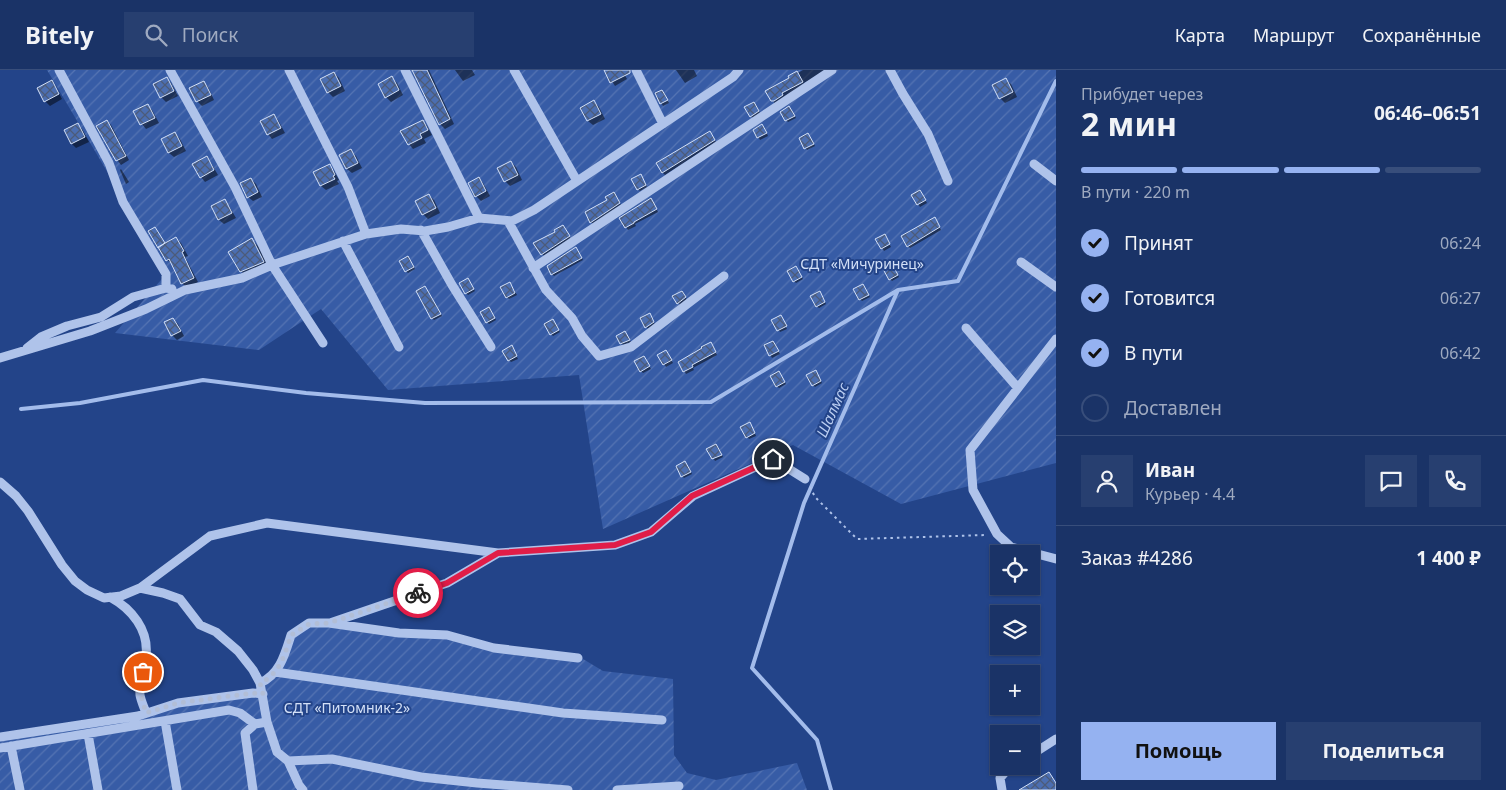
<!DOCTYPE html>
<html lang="ru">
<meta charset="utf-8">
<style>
body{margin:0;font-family:"Noto Sans",sans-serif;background:#273f70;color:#f1f3f6;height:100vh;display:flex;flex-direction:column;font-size:19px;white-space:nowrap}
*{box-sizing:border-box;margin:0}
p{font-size:16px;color:#9faac0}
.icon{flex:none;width:28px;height:28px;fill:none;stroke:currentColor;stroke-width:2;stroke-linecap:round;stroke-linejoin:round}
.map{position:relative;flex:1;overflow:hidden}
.side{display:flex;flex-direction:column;background:#1a3367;width:450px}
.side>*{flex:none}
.controls{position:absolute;left:990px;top:475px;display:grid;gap:10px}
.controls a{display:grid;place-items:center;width:50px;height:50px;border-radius:0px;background:#1a3367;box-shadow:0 1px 4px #0004,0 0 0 1px #384e7b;font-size:25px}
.pin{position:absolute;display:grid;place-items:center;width:42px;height:42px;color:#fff;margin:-21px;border:2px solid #fff;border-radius:50%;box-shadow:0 1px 5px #0007}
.courier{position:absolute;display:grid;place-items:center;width:50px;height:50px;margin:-25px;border:4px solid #e11d48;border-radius:50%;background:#fff;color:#222;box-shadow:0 1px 6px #0007}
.headline em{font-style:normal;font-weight:700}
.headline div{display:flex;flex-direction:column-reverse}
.headline{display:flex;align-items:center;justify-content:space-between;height:85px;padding:0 25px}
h1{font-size:32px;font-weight:700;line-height:38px}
.bar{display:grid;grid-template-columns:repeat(4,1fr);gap:8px 5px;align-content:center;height:60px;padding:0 25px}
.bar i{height:6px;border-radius:4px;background:#384e7b}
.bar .active{background:#95b2f1}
.bar p{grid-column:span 4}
.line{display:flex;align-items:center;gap:12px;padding:0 25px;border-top:1px solid #384e7b}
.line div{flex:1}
.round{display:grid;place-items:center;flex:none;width:52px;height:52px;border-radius:0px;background:#273f70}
ol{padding:0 25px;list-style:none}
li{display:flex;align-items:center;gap:15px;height:55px}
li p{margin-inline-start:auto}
li .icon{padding:5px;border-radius:50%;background:#95b2f1;color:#111;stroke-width:4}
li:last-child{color:#9faac0}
li i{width:28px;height:28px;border:2px solid #384e7b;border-radius:50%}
.button{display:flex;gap:10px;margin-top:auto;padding:10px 25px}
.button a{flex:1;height:58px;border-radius:0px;background:#95b2f1;color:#111;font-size:20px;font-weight:700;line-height:58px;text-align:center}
.button a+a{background:#273f70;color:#f1f3f6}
header{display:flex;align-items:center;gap:30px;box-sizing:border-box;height:70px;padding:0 25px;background:#1a3367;border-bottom:1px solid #384e7b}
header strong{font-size:24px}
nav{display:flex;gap:28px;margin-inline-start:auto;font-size:18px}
.search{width:350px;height:45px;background:#273f70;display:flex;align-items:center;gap:12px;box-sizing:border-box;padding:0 18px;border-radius:0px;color:#9faac0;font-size:19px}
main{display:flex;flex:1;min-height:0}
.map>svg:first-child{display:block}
</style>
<header>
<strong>Bitely</strong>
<div class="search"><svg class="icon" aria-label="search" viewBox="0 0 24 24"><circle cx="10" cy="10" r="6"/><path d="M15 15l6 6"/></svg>Поиск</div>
<nav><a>Карта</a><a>Маршрут</a><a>Сохранённые</a></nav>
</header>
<main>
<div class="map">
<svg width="1056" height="720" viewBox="0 0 1056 720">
<defs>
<pattern id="garden-furrows" width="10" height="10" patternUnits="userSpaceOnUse" patternTransform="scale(1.25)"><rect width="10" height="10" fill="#375ca6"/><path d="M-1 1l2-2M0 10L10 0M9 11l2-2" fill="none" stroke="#5574b3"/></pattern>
<pattern id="building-cross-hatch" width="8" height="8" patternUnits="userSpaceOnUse" patternTransform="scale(1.25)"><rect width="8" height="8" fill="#4b6eb1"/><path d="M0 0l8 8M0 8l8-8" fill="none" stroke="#4c5b79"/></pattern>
</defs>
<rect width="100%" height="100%" fill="#234489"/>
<path fill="url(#garden-furrows)" d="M47,0H1056V393L901,434L793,375L603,459L579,305L388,320L321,239L259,280L115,263L167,203Z
M331,551L492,576L578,586L603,601L673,609L674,685L687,703L716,710L797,693L807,720H0V669L178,635L265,625L261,610C277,599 282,581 288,563Z"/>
<path fill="#0007" d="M413,0H429L454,54L445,59L440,54Z
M455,0H472L475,5L463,11Z
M605,0H622L627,9L615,16Z
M676,0H694L697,6L685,13Z
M803,0H829L804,13L806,16L775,34L767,21Z
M334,3L339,8L345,21L333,27L328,22Z
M166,8L171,13L178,26L166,32L161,27Z
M392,8L397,13L403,25L391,32L386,27Z
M1006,10L1011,14L1017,27L1005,33L1000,28Z
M51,12L56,17L62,29L50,36L45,31Z
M203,12L208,17L214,30L202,36L197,31Z
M664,23L669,33L663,36L656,24Z
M594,32L599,37L605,49L593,55L588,51L582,38Z
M148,35L152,40L159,53L146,59L142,54L135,42Z
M756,35L760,43L753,48L751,46Z
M789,37L796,48L788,52L786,50Z
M274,45L278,50L285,63L272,69L268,64Z
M107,51L111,55L129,90L121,95L118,91L98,56Z
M423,51L427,56L432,65L424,69L426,73L413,79L409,74Z
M78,55L82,59L89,72L76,78L72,74Z
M764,57L768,66L760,70L755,60Z
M175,64L180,69L186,81L174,87L169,83L163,70Z
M712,65L716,72L665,105L663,103L658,93Z
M810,67L815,76L807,80L800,69Z
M351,81L356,86L362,98L352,103L347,99L341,86Z
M207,88L211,93L218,105L205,112L201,107Z
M511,92L516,97L522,110L510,116L505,111Z
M329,96L334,101L339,110L337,111L339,114L326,120L321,116L315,103Z
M121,99L129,112L126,114L120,100Z
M642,108L647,117L640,121L638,119Z
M251,109L256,114L262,127L253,131L248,127Z
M479,109L483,113L490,126L481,131L476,126Z
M920,121L927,133L920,137L913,125Z
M614,123L621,135L593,154L591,152Z
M429,125L434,130L440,143L428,149L423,144Z
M225,131L229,136L236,148L224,154L219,150L212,137Z
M653,132L658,142L635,154L636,156L628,160L621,149Z
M936,150L941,160L910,178L908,176Z
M563,156L571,169L544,186L535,173L557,162Z
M155,158L166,174L176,168L181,173L188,186L185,187L198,212L187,218L182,213L173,194L167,190Z
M886,167L891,177L884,181L877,169Z
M252,170L259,177L270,199L248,209L241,201Z
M578,180L583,190L554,206L552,204Z
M408,187L415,199L408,203L406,201Z
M892,195L899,207L892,211L890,209Z
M796,198L803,209L796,213L794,211Z
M468,210L475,221L468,225L466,223Z
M510,213L517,225L509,229L507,227Z
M425,217L442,246L434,250L432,248Z
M865,218L870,227L862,231L860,229Z
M684,224L687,230L680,235L674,226Z
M821,225L826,234L819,238L817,236Z
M489,238L496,250L489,254L487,252Z
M651,247L655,254L648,259L642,249Z
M780,247L787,259L780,262L773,251Z
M173,249L178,254L184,266L177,270L172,265L166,253Z
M553,250L560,262L553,266L551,264Z
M625,262L631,272L623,275L621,273Z
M773,272L780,284L772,288L766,276Z
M712,275L717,285L693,298L694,300L686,304L679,292Z
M513,279L518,289L511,292L509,290Z
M666,281L673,293L666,297L659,285Z
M645,289L651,299L643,303L641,301Z
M779,303L786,314L779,318L777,316Z
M817,304L822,313L815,317L813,315Z
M752,356L756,366L749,369L742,358Z
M718,377L723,387L715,391L708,379Z
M687,394L692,404L684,408L682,406Z"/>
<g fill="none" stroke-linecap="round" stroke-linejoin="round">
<path stroke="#a3bceb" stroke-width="4" d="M21,339L80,333L203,310L306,323L425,333L711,332L898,220
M831,720L817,670L752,598L804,433L898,220L958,211L1056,11"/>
</g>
<path fill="url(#building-cross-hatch)" stroke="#d3e0f7" d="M412,0H427L450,49L439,55Z
M604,0H630V3L610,13Z
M797,1L803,12L782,23L783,25L774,31H771L765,21L789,8L788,6Z
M334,2L341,16L327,23L320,9Z
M392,6L399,20L385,28L378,14Z
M167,7L174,21L160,28L153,14Z
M1006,8L1013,22L999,29L992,15Z
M52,10L59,24L44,32L37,18Z
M204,11L211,25L196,32L189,18Z
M662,20L668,30L660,34L655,23Z
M594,30L601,44L587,51L580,38Z
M754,32L759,41L750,47L744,37Z
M148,34L155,48L140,55L133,41Z
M789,36L795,46L785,51L780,42Z
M274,44L281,58L267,65L260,51Z
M107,50L126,86L116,91L96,56Z
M423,50L428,60L420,64L422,68L408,75L400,61Z
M78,53L85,67L71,74L64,60Z
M762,54L767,63L757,68L753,60Z
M710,61L715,70L662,103L656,93Z
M175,62L182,76L168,83L161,69Z
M808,63L814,74L804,79L799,68Z
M351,79L358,93L346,99L339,85Z
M207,86L214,100L200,108L192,94Z
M511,91L518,105L504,112L497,98Z
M330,94L335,105L333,106L335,109L320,116L313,102Z
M641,104L646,115L637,120L631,109Z
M479,107L486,121L475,127L468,113Z
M251,108L258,122L247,128L240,113Z
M920,120L926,130L917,135L911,125Z
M614,122L620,133L590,153L585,142L607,130L605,127Z
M429,124L436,138L422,145L415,131Z
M651,128L657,139L634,152V153L625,158L619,148Z
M225,129L232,143L218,150L211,136Z
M935,147L940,157L907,177L901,166Z
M563,155L570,166L541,185L533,173L555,162L554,160Z
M155,157L165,173L158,178L148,161Z
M885,164L890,174L881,179L875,169Z
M176,167L184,181L182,182L194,208L181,214L169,189L166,191L158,177Z
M252,168L264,192L240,202L228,182Z
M576,177L582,188L551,205L547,196Z
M408,186L414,197L405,202L399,191Z
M892,194L898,205L889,210L883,199Z
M796,196L802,207L793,212L787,201Z
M468,208L474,219L465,224L459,213Z
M510,212L515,223L506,228L500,217Z
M863,214L869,225L859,230L853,219Z
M425,216L441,244L431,249L416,221Z
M682,221L686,227L677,234L672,226Z
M820,221L825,232L816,237L810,226Z
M489,237L495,248L486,253L480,242Z
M650,243L654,252L645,258L640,248Z
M781,245L787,256L777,261L771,250Z
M173,248L181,261L171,266L164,252Z
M553,249L559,260L550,265L544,254Z
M625,261L630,270L620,274L616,266Z
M773,271L779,281L769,286L764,275Z
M711,272L716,282L692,295L693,297L683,302L678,292L702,278L701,277Z
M512,275L517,286L508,291L502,281Z
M666,280L672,290L663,295L657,285Z
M644,286L650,296L640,302L634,291Z
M816,300L821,311L812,316L806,305Z
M779,301L785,312L776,317L770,306Z
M750,352L755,363L746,368L740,357Z
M716,374L722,385L712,389L706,379Z
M685,391L691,402L681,407L676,396Z
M1049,702L1056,713V720H1019Z"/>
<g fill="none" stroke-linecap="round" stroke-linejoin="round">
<path stroke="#afc3ea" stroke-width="2" stroke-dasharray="2.5 4" stroke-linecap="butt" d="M810,417L815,427L857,469L987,465"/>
<path stroke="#afc3ea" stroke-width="9" d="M59,0L109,93L123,132L166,204V218
M170,0L235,117L272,195L323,273
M289,0L348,117L366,164
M405,0L479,148
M514,0L577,111
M636,0L663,54
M890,0L903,24L928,64L948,111
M1034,94L1056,111
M508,151L546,220L572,248L582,266L599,286L631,277L724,206
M421,160L452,215L491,277
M343,171L399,277
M1021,192L1056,217
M533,198L832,0
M966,258L1018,318
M1056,269L970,380L973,420L997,464L1011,477L1056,489
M27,278L41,267L67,256L101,247L133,227L166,218L172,219
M0,288L90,261L146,239L185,220L242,208L272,195L366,164L401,159L425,161L448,157L479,148L512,151L534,140L733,7L739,0
M0,412L16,426L28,441L62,495L75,511L87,520L104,528L121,526L140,518L163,523L180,529L200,555L216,562L238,581L253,600L260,613L267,652L277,682L288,691L299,715L303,720
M140,518L210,466L267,453L498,483L615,475L651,462L693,426L773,389L805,409
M110,527C132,539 149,560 146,586C145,599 139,612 140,625C141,631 144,637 146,643
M330,553L447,513L498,483
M275,602L563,643L662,650
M260,613C280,604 285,584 291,565L309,553H329L399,563L447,565L494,578L578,588
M165,651L177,720
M88,664L98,720
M0,667L138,646L178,633L253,623L263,624
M11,676L20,720
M0,678L229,640L240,643L255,654L267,652
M1031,685L1056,669
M288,691L332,689L421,707L477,713L568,720
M253,720L245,663L255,654
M617,720L679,716
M1002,720L1000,708L1007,700L1013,696"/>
</g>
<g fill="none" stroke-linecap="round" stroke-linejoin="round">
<path stroke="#b2bed6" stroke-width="5" stroke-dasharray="0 9" d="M143,602L140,622L146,643L178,633L253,623L263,624L260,613C280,604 285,584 291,565L309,554L329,553L418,523"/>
<path stroke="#e11d48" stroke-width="6" d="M418,523L447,513L498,483L615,475L651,462L692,426L773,389"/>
</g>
<g text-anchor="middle" stroke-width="4" stroke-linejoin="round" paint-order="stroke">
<g font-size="14" fill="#d3e0f7" stroke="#234489">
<text x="862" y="199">СДТ «Мичуринец»</text>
<text x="347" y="643">СДТ «Питомник-2»</text>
</g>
<g font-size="15" font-style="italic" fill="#bacdf1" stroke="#234489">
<text transform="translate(833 340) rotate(-66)" y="5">Шалмас</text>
</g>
</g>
</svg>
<div class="controls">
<a><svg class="icon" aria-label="locate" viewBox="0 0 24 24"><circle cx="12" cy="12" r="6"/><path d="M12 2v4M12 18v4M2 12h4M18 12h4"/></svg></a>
<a><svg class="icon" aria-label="layers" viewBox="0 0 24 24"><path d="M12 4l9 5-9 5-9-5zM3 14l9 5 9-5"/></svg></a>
<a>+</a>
<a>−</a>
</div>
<div class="pin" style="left:143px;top:602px;background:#ea580c"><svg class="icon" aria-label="bag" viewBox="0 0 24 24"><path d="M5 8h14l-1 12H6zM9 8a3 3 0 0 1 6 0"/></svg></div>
<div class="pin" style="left:773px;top:389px;background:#1f2937"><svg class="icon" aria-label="home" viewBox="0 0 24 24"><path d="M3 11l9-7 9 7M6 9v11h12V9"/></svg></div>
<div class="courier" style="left:418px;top:523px"><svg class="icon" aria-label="bike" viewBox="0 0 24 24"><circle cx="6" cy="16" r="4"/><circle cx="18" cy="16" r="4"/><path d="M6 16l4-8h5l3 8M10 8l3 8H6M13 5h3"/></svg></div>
</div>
<section class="side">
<div class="headline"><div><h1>2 мин</h1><p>Прибудет через</p></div><em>06:46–06:51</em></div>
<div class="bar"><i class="active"></i><i class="active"></i><i class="active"></i><i></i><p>В пути · 220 m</p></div>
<ol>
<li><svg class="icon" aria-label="check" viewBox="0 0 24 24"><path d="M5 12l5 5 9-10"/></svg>Принят<p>06:24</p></li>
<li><svg class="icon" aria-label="check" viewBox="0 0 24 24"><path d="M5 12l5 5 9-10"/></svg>Готовится<p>06:27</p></li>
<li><svg class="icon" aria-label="check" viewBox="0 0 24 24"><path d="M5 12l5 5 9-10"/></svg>В пути<p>06:42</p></li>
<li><i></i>Доставлен</li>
</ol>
<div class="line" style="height:90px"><a class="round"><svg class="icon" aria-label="person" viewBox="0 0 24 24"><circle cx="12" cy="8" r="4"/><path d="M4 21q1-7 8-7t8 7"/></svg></a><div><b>Иван</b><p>Курьер · 4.4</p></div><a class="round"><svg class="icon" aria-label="chat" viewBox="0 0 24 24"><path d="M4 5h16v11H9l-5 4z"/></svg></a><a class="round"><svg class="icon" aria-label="phone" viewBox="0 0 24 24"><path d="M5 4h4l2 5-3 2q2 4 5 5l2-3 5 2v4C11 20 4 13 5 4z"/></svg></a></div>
<div class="line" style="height:65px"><div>Заказ #4286</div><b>1 400 ₽</b></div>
<div class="button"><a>Помощь</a><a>Поделиться</a></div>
</section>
</main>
